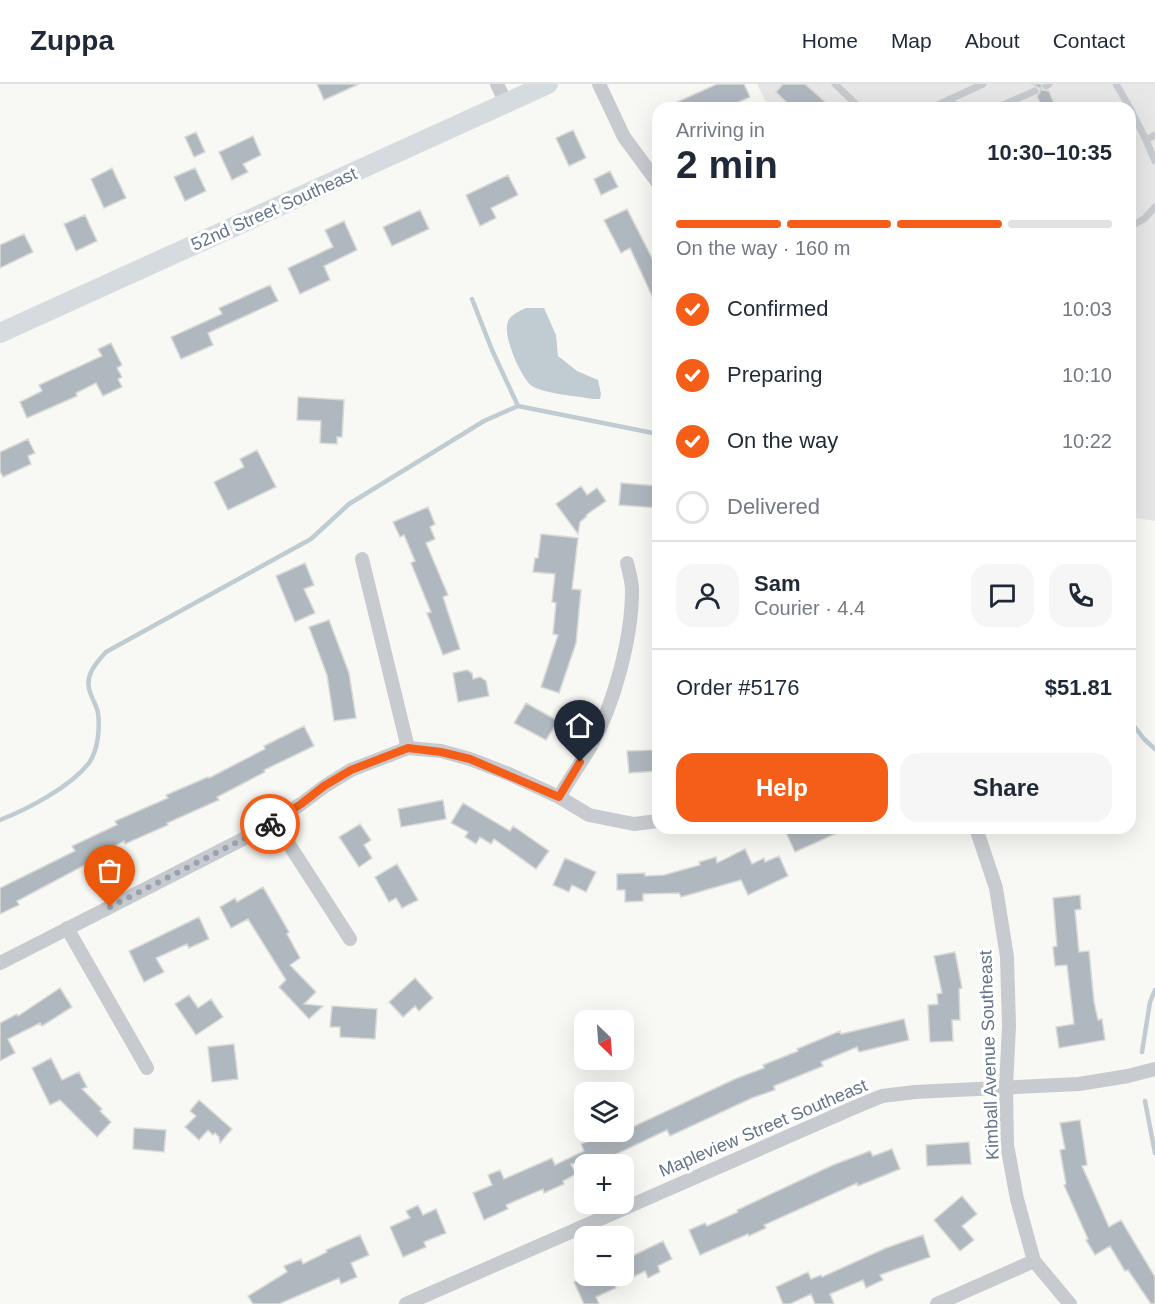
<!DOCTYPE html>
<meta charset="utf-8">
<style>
body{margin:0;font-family:Helvetica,sans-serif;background:#f6f6f7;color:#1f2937;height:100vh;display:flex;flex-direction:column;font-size:22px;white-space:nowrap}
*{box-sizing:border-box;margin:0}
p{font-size:20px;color:#747a83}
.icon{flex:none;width:33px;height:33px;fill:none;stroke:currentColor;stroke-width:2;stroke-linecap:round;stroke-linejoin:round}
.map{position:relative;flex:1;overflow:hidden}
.drawer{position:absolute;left:652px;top:18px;width:484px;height:732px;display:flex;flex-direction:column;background:#fff;border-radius:18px;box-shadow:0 6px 24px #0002}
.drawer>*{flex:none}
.needle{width:39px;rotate:155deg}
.buttons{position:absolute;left:574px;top:926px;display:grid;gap:12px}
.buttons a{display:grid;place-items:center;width:60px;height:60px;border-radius:12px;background:#fff;box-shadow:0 6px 24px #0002;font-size:30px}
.pin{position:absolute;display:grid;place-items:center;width:51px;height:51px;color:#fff;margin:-62px -26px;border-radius:50% 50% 50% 0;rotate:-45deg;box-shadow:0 0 6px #0007}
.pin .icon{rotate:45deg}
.courier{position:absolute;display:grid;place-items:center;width:60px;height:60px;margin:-30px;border:4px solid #f45e19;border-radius:50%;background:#fff;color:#222;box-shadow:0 2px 8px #0007}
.head em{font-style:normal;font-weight:600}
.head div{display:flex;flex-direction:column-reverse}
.head{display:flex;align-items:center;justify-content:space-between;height:102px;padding:0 24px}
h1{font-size:39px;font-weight:600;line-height:45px}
.bar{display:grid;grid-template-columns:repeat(4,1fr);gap:9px 6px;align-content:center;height:72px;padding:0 24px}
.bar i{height:8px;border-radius:4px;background:#e0e1e3}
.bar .selected{background:#f45e19}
.bar p{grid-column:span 4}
.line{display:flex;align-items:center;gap:15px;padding:0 24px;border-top:2px solid #e0e1e3}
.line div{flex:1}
.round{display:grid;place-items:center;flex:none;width:63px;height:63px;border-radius:18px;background:#f6f6f7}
ol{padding:0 24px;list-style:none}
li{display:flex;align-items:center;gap:18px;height:66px}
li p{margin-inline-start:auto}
li .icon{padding:6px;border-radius:50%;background:#f45e19;color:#fff;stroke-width:4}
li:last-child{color:#747a83}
li i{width:33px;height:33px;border:3px solid #e0e1e3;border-radius:50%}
.button{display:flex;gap:12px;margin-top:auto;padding:12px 24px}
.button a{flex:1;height:69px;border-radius:18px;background:#f45e19;color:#fff;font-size:24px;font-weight:600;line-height:69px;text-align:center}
.button a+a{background:#f6f6f7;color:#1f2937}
header{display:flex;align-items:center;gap:36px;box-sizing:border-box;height:84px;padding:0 30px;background:#fff;border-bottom:2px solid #e0e1e3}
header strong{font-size:28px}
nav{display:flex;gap:33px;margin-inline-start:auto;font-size:21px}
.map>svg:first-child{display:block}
</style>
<header>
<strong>Zuppa</strong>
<nav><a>Home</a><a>Map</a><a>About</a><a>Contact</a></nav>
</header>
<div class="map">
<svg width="1155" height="1220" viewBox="0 0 1155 1220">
<rect width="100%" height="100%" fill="#f8f8f5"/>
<path fill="#e6e7e6" d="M757,0H1155V437L1131,433V24H769Z"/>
<path fill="#c1ccd2" d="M526,224H544L556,251L558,272L577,287L598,296L601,310L600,315H593C576,312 546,310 532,302C521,294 505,256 507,242C508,231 518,228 526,224Z"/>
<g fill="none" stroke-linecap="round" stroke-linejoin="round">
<path stroke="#c1ccd2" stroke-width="4.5" d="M472,215L492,266L518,322
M1131,638L1144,655L1155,665
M0,736C28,725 70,703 89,679C98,666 100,645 98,629C97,622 92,615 90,608C84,592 96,579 106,568L311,455L349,420L484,337L518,322L658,350
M1142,968L1150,918L1155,906
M1145,1017L1155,1069"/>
</g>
<path fill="#b0b8bf" stroke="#d9dad7" stroke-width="1.5" d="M317,0H359L324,16Z
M717,0H744L750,13L726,24H664Z
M783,0H805L832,24H792L776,8Z
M1031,0H1041L1042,6L1049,7L1056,24H1042L1037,12L1040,8V4Z
M573,46L586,74L569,82L556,54Z
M196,48L205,68L194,73L185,53Z
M253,52L261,71L243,80L248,88L232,96L219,68Z
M112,84L126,114L104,124L91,95Z
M195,84L206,107L185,117L174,93Z
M610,87L618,103L601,111L594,95Z
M508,91L518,111L491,124L496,134L480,142L466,111Z
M627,125L653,176L658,174V225L630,164L621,169L604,136Z
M420,126L429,145L392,162L383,143Z
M85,131L97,157L76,167L64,140Z
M344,137L357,166L324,182L330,196L300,210L288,184L333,163L325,146Z
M24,150L33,168L0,184V161Z
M270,201L278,217L208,249L213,261L181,275L171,253L222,230L219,224Z
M111,259L122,281L117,284L122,293L118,295L122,303L103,312L96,299L76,309L77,312L27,334L20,318L42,307L39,301L102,272L98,265Z
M298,313L344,316L342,353H337V360L320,359L321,337L297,336Z
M28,355L35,369L28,372L31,380L3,393L0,387V368Z
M257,366L276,403L228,426L214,398L244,383L240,375Z
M621,399L658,402V424L619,421Z
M581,402L587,411L597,404L606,417L586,431L587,432L580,438L578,450L556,420Z
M428,423L435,440L430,443L435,455L426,459L448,511L443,513L460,565L443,571L427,529L431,528L411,479L415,477L404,451L400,453L393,438Z
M541,450L578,454L572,505L581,506L576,559L559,609L541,603L558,551L553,550L556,519L552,518L555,490L533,488L535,474H538Z
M305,479L314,501L304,505L315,529L295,538L276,492Z
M329,536L349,589L356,634L334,637L327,591L309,543Z
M467,586L472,589L473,595L480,593L486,597L489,612L458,618L453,589Z
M526,619L558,637L546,656L514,639Z
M304,642L314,662L264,686L265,688L217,713L219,716L167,739L168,741L125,760L124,757L99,770L100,773L17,817L19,821L0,830V804L75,767L72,762L117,741L115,737L168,714L166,711L208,693L209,694L265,665L264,662Z
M658,666V687L629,689L627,667Z
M443,716L446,735L401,743L398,725Z
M463,719L510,747L513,742L549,767L536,785L494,755L491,760L480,753L476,760L465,753L468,748L451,739Z
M360,740L371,756L364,761L372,774L359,783L339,753Z
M784,744H848L795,768Z
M745,765L752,780L764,774L765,778L779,772L788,792L748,811L741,796L681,813L679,809L643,810V817L625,818V806H617V790L645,789V792L664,791L700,781L699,778L716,773L717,779Z
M565,774L596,788L586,808L572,801L569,808L553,801Z
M397,780L418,816L402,824L396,814L389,818L375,793Z
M263,803L289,848L287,850L300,874L290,881L316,908L304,920L323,922L309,935L279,903L286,896L248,835L231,844L220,823L235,814L237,818Z
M1080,811L1081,825L1075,826L1079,868L1089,867L1094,918L1098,936L1102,935L1105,956L1059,964L1056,943L1074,940L1067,881L1055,882L1053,863L1057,862L1053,814Z
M199,833L209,855L189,864L187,860L156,874L164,888L144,898L129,867Z
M955,868L962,904L959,905L960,936H952L953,957L930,958L928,921L938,920L937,910L942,909L934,872Z
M415,894L433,914L419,927L415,922L403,933L389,918Z
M60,904L72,923L42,942L40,939L8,955L15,969L0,977V939L17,930L18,932Z
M189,911L198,924L211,915L223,933L196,951L175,920Z
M332,922L377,925L375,955L340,953V943H330Z
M904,935L909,956L859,968L857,963L821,978L823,982L774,1002L775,1006L752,1014L670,1052L667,1046L612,1072L614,1076L605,1080H571L576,1090L563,1097L564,1100L544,1109L543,1105L506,1121L508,1125L484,1136L473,1109L492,1101L488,1091L500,1086L504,1095L552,1074L555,1081L584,1067L581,1060L612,1047H624L735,995L764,984L763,981L798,967L797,965L840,947L841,950Z
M234,960L238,995L212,998L208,963Z
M51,974L62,996L79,988L87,1003L82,1005L102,1025L100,1027L111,1038L97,1053L60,1016L50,1021L32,984Z
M199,1016L232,1045L220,1059L219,1053L215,1049L213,1051L208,1046L199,1056L185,1043L196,1032L190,1027Z
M1080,1036L1087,1081L1082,1082L1109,1143L1121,1136L1155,1193V1220H1151L1128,1186L1125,1187L1110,1162L1095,1171L1086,1156L1088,1155L1064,1101L1066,1100L1060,1066L1065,1065L1060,1039Z
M134,1044L166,1046L164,1068L133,1065Z
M969,1058L971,1080L927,1082L926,1061Z
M892,1065L900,1085L858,1102L857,1099L764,1141L766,1144L749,1152L748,1150L700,1171L689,1146L705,1139L707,1142L738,1128L737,1126L833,1081L870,1067L873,1072Z
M962,1112L977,1130L962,1142L974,1156L960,1167L934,1136Z
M418,1121L423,1131L436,1125L446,1149L424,1158L426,1163L403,1173L390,1143L410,1134L406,1127Z
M360,1151L369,1171L351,1179L357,1193L341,1200L339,1194L279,1220H253L248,1212L287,1188L284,1182L301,1175L303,1180L327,1168L326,1166Z
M923,1151L930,1173L880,1191L883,1196L866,1204L863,1196L830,1210L834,1220H815L811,1210L790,1220H783L776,1203L808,1188L811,1195L821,1191L822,1193L886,1164Z
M663,1157L672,1175L658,1182L660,1188L648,1194L645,1187L615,1202L616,1204L596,1213L599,1220H584L574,1198L591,1191H624V1176Z"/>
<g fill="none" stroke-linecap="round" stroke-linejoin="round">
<path stroke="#c7cbcf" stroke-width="7" d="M835,0L860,24
M1116,0L1130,24
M1046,2L1049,0
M948,16L959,24
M931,24L983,0
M996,24L1035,7
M1131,26L1146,56L1155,51
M1146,56L1155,77
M1131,142L1144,135L1155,123"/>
<path stroke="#c7cbcf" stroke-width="14" d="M497,0L506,19
M599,0L624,53L658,99
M362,475L408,664
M559,713C569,696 581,679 591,662C614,620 632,555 632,506C632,497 629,488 627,479
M274,737L350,855
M976,744L996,804L1007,873L1009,942L1006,1003L1007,1061L1017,1115L1034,1177L1070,1220
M67,844L147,984
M0,879L257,748L301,720L325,702L351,686L408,664L441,667L470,675L509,690L559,713L589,731L634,740L658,737
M406,1220L853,1024L882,1012L915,1008L1079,1000L1128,992L1155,985
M937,1220L1034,1177"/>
<path stroke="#d6dbe0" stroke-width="20" d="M0,249L548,0"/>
</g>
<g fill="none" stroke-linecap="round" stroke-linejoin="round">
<path stroke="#98a3af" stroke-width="6" stroke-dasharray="0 10.8" d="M110,823L257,748L270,740"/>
<path stroke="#f45e19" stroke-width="8" d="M270,740L301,720L324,702L351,686L408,664L441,668L470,675L559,713L580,678"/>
</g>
<g text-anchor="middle" stroke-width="6" stroke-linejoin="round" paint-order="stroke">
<g font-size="18" fill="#647589" stroke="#fff">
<text transform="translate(274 125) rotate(-24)" y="6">52nd Street Southeast</text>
<text transform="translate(989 971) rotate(-92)" y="6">Kimball Avenue Southeast</text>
<text transform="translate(763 1044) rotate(-23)" y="6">Mapleview Street Southeast</text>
</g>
</g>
</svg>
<div class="buttons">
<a><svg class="needle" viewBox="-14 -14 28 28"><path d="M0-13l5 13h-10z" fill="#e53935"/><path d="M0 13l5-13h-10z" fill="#747a83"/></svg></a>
<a><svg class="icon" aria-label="layers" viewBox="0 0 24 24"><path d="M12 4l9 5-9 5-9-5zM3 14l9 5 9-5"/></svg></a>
<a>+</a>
<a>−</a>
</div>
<div class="pin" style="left:110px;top:823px;background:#ea580c"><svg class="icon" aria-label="bag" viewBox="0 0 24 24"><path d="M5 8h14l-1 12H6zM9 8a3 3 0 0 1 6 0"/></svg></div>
<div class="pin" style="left:580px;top:678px;background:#1f2937"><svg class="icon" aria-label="home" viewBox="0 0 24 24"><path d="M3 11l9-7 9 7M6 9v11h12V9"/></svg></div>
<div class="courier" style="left:270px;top:740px"><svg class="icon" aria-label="bike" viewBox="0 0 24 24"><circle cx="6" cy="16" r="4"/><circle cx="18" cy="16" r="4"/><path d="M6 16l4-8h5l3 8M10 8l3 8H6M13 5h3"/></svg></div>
<section class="drawer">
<div class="head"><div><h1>2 min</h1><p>Arriving in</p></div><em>10:30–10:35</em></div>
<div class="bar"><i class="selected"></i><i class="selected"></i><i class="selected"></i><i></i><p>On the way · 160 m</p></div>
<ol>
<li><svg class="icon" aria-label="check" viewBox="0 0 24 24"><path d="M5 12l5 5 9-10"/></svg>Confirmed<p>10:03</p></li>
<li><svg class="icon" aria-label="check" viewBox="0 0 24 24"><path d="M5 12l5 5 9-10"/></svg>Preparing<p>10:10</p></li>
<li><svg class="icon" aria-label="check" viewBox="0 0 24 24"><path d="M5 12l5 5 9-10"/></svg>On the way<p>10:22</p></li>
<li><i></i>Delivered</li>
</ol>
<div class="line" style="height:108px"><a class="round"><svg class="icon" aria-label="person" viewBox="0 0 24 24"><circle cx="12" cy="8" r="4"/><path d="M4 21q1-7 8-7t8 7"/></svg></a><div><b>Sam</b><p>Courier · 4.4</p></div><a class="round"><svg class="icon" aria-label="chat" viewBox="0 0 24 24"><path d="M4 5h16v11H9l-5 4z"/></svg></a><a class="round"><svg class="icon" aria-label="phone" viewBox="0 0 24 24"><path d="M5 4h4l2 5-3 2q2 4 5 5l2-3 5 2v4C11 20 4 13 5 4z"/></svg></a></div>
<div class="line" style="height:78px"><div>Order #5176</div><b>$51.81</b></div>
<div class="button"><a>Help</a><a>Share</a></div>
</section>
</div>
